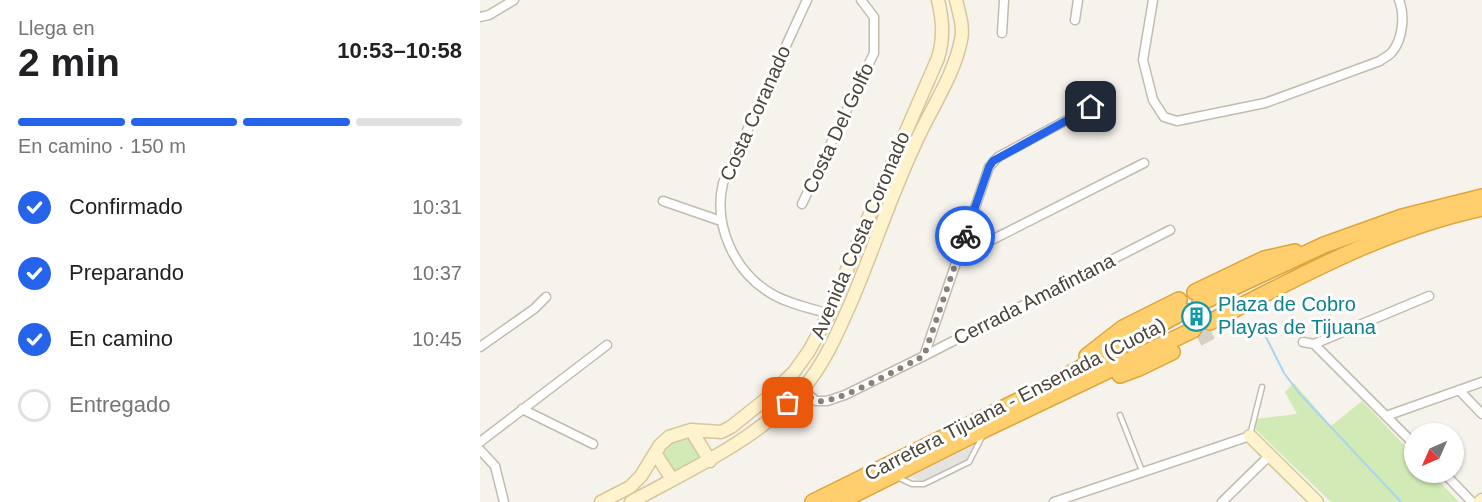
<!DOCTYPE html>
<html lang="es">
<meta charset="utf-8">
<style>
body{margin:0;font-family:Arial,sans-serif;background:#f6f6f6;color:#202124;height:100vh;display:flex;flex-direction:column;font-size:22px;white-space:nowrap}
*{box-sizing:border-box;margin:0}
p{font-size:20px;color:#757577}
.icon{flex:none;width:33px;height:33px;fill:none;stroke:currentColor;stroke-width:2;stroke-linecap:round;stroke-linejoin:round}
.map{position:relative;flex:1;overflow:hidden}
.panel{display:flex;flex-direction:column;background:#fff;width:480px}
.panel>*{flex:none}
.needle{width:39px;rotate:225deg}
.fabs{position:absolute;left:924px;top:423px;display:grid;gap:12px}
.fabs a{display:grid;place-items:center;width:60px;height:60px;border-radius:50%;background:#fff;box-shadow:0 2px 4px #0004;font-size:30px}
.pin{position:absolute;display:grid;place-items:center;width:51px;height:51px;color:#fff;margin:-26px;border-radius:12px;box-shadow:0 3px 9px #0006}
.courier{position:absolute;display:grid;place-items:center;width:60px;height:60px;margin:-30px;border:4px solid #2563eb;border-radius:50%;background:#fff;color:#222;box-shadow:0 2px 8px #0007}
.overview em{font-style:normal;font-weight:700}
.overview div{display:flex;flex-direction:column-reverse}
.overview{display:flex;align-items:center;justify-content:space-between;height:102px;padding:0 18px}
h1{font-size:39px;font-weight:700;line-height:45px}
.bar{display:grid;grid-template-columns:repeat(4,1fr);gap:9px 6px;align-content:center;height:72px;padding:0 18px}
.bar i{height:8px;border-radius:4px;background:#e0e0e0}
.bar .selected{background:#2563eb}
.bar p{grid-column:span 4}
ol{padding:0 18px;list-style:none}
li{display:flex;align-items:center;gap:18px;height:66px}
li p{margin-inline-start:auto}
li .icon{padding:6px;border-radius:50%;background:#2563eb;color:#fff;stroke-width:4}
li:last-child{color:#757577}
li i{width:33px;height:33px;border:3px solid #e0e0e0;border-radius:50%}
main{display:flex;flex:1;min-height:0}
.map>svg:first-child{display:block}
</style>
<main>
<section class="panel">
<div class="overview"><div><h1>2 min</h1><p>Llega en</p></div><em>10:53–10:58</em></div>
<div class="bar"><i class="selected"></i><i class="selected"></i><i class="selected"></i><i></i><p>En camino · 150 m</p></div>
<ol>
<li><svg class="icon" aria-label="check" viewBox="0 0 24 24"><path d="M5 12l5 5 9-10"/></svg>Confirmado<p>10:31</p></li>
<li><svg class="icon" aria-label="check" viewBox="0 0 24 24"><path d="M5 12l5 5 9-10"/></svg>Preparando<p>10:37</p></li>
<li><svg class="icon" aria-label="check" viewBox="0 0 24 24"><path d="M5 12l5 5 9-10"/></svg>En camino<p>10:45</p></li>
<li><i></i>Entregado</li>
</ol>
</section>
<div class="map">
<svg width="1002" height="502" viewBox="0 0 1002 502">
<rect width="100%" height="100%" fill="#f6f3ec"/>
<path fill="#d2eab5" d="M814,383L851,426L882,401L934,455V472L951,473L979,502H851L774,428L775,419L817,414L805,392Z
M207,436L219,457L217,460L195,472L182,452L195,440Z"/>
<path fill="#e5e3e0" d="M494,445L488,459L442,481L429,477Z"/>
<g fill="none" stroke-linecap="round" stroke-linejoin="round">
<path stroke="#a9d4f2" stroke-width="2" d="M783,331L804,373L819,393L921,502"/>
<path stroke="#d4d0c8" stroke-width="15" stroke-dasharray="15 8" stroke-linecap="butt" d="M718,339L735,330"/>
<defs>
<path id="lane" d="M640,415L662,471
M770,435L782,387
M419,478L432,484H444L489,462L503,435"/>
<path id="street" d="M327,0L243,183C233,225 254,272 292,294C308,304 331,308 349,314
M673,0L663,60L673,100L684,117L697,121L785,103L900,61C903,58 909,56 912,52C923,39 925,15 919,0
M0,17L9,15L34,0
M595,20L598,0
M522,33L524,0
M183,201L241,221
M322,204L394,53V17L381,0
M478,257L664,163
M823,342L834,344L934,444
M834,344L949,296
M0,347L54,309L66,297
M444,356L509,167L518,157L611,107L626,101
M322,389L336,401H347L365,395L444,356L690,230
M979,390L1002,414
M42,409L113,444
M906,416L1002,382
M0,442L127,345
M0,450L15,466L24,502
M963,472L992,502
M574,502L770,436
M742,502L790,455"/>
<path id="secondary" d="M211,430L230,461
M770,436L837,502
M175,453L192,479
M121,502L150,487L161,476L180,445L189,437L211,430L241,432L251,427L286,399L314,372L329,351L349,314L384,228L458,58C464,37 463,21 458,0
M151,502C211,469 273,442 321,391C344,365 358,332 372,300C394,248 411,195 435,144C450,110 474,76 481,40C484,27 479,13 476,0
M1000,502L1002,500"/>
<path id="highway" d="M715,292L784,259L815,252
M720,303L844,245L922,217L1002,197
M730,322C818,277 904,229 1002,208
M607,356L643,328L699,300
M640,375L659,368L692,352
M333,502L568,386L704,311
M359,502L491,436L713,330"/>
</defs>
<use href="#lane" stroke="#c2bbae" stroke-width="7"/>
<use href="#street" stroke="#c2bbae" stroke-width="11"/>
<use href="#secondary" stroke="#d6c79b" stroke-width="15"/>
<use href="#highway" stroke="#e0a43c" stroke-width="18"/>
<use href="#lane" stroke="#fff" stroke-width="4"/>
<use href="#street" stroke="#fff" stroke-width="8"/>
<use href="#secondary" stroke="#fff3cd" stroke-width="12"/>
<use href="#highway" stroke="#ffcf6e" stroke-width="15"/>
</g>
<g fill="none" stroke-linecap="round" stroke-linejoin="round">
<path stroke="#878178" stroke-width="6" stroke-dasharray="0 10.8" d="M308,403L322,389C326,394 331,399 337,401C356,405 423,366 444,356L485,236"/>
<path stroke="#2563eb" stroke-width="8" d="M485,236L509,167L513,161L611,107"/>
</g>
<defs>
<symbol id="building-ring" viewBox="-11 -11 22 22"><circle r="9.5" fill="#fff" stroke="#0f9aa8" stroke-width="1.5"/><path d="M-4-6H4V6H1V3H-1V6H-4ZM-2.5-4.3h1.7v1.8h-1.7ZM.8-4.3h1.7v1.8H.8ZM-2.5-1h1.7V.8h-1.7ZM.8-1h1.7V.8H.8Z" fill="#0f9aa8"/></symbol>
</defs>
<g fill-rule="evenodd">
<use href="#building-ring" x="700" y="300" width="33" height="33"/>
</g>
<g text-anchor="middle" stroke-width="6" stroke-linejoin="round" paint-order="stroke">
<g font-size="20" fill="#4b4439" stroke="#fff">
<text transform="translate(275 113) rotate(-66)" y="7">Costa Coranado</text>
<text transform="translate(358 128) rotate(-65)" y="7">Costa Del Golfo</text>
<text transform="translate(380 235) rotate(-67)" y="7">Avenida Costa Coronado</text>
<text transform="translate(554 299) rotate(-27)" y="7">Cerrada Amafintana</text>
<text transform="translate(535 399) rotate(-27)" y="7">Carretera Tijuana - Ensenada (Cuota)</text>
</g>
<g font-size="20" fill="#0d838f" stroke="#fff" text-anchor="start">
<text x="738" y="311">Plaza de Cobro<tspan x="738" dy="23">Playas de Tijuana</tspan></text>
</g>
</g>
</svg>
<div class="fabs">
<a><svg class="needle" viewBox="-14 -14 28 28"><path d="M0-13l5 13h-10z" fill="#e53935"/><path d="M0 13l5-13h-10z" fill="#757577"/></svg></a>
</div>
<div class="pin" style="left:308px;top:403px;background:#ea580c"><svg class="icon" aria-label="bag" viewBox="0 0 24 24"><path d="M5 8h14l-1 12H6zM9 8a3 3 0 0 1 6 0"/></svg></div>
<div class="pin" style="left:611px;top:107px;background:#1f2937"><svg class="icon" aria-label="home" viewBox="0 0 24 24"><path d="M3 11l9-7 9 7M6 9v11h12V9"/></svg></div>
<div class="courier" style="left:485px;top:236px"><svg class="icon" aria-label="bike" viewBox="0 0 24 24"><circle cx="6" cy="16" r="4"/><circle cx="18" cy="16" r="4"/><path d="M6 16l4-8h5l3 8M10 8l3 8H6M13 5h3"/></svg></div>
</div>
</main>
